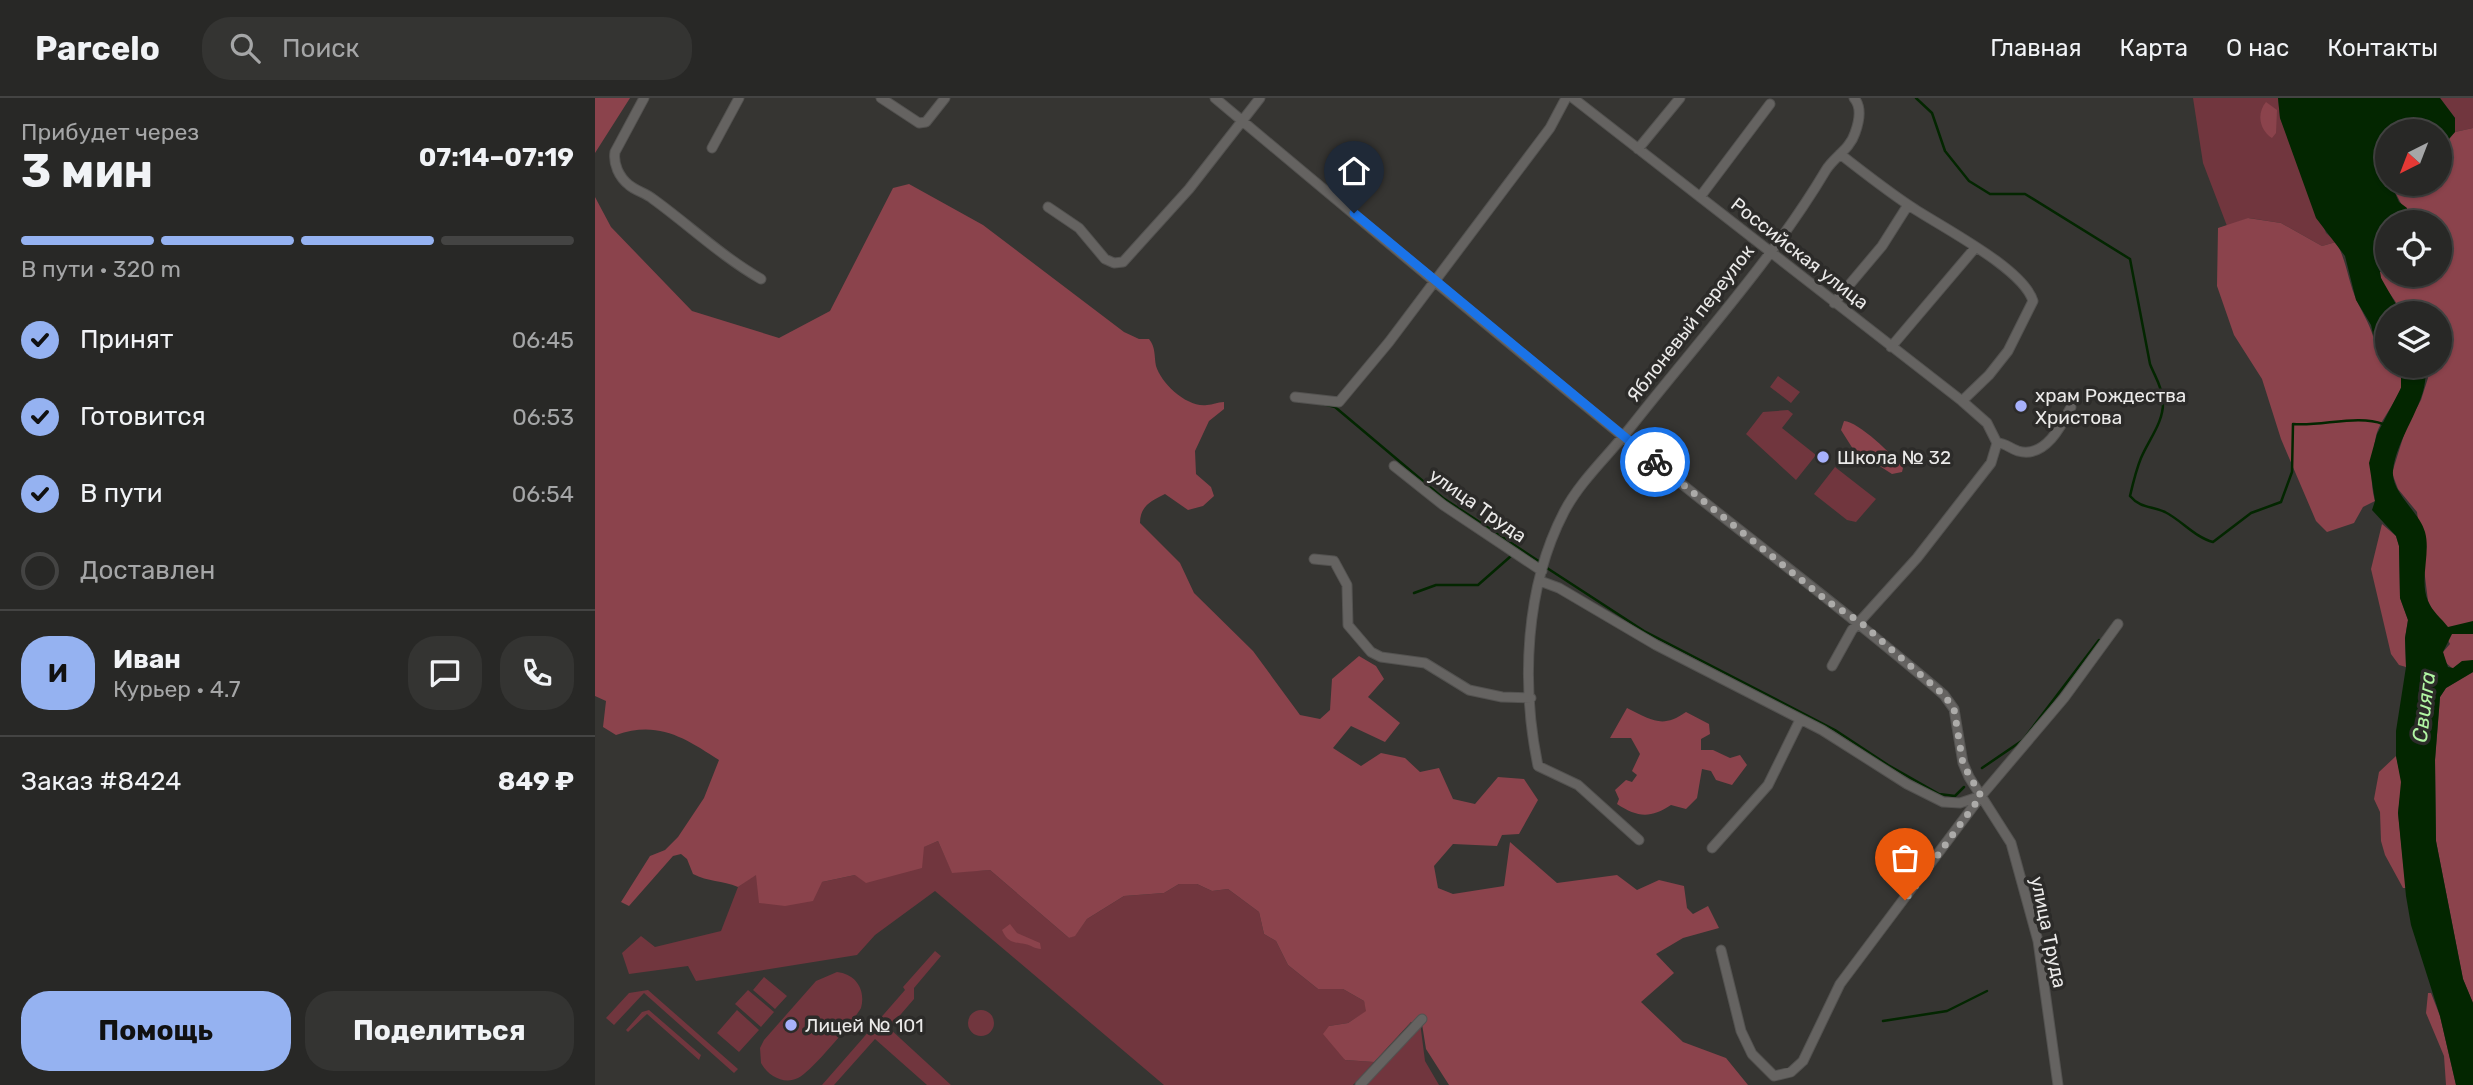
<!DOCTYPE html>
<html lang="ru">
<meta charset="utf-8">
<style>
body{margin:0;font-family:Rubik,sans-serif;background:#343432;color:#f1f3f6;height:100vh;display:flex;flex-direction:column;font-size:26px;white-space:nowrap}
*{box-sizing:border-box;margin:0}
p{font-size:23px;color:#a5a6a7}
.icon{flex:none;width:38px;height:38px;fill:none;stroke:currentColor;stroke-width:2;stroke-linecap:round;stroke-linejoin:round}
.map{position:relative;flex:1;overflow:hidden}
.sheet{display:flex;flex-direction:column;background:#282826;width:595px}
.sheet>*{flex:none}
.needle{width:46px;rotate:222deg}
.tools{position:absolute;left:1780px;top:21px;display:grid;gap:14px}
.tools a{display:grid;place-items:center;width:77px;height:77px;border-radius:50%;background:#282826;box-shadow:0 2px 5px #0004,0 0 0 2px #444443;font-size:35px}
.pin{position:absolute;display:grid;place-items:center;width:60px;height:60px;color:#fff;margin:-72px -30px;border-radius:50% 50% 50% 0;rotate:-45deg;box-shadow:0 0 7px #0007}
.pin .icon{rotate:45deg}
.courier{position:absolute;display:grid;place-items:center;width:70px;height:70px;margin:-35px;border:5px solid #1a73e8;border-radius:50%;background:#fff;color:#222;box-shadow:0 2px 9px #0007}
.overview em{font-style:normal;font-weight:700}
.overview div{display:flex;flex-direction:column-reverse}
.overview{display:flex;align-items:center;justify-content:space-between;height:119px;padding:0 21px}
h1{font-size:46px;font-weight:700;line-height:52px}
.bar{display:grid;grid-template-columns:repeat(4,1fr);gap:10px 7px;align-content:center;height:84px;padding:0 21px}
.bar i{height:9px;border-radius:5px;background:#444443}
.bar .on{background:#95b2f1}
.bar p{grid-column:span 4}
.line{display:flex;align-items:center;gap:18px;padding:0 21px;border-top:2px solid #444443}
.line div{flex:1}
.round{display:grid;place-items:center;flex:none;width:74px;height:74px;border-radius:28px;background:#343432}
ol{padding:0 21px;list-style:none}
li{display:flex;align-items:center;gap:21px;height:77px}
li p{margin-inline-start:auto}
li .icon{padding:7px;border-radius:50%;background:#95b2f1;color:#111;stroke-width:4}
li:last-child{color:#a5a6a7}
li i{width:38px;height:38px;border:4px solid #444443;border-radius:50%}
.action{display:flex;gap:14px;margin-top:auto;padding:14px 21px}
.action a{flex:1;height:80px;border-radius:28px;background:#95b2f1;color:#111;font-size:28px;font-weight:700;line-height:80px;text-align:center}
.action a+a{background:#343432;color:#f1f3f6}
header{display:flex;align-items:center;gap:42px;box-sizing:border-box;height:98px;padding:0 35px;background:#282826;border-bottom:2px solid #444443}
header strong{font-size:33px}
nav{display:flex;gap:38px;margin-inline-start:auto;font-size:24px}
.search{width:490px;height:63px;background:#343432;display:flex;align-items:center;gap:18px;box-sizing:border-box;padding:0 24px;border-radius:28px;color:#a5a6a7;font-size:26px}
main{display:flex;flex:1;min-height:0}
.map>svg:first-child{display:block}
</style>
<header>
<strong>Parcelo</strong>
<div class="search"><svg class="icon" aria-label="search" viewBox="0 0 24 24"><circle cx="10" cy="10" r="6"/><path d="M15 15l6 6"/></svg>Поиск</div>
<nav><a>Главная</a><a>Карта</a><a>О нас</a><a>Контакты</a></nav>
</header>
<main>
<section class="sheet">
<div class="overview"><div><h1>3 мин</h1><p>Прибудет через</p></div><em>07:14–07:19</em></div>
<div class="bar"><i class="on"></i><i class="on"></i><i class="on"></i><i></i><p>В пути · 320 m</p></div>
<ol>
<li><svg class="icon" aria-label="check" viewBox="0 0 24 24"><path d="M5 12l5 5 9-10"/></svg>Принят<p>06:45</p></li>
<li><svg class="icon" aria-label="check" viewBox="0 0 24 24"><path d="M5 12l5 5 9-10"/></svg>Готовится<p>06:53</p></li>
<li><svg class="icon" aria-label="check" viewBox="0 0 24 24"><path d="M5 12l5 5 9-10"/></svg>В пути<p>06:54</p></li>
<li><i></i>Доставлен</li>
</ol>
<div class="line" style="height:126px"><b class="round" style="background:#95b2f1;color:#111">И</b><div><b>Иван</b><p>Курьер · 4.7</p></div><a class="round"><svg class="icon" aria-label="chat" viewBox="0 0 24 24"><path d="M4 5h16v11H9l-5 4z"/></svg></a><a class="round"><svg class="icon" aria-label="phone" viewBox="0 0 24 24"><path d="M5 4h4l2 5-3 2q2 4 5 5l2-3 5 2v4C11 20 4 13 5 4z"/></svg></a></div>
<div class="line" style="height:91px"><div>Заказ #8424</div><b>849 ₽</b></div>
<div class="action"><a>Помощь</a><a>Поделиться</a></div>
</section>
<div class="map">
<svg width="1878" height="987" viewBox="0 0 1878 987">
<rect width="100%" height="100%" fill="#363532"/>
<path fill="#71363e" d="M1598,0H1683L1685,20L1731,135L1741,144L1727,148L1686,125L1654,120L1632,128L1608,65Z
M1845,0H1878V30L1860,34V20Z
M1183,278L1205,294L1196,305L1175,289Z
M1193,312L1198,316L1187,330L1221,357L1201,382L1151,336L1168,314Z
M1240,369L1281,401L1261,424L1252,422L1219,396Z
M343,743L357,774L395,772L474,840L480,837L492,821L529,798L569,795L584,786H602L617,793L633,791L664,814L669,836L681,843L693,867L723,891H748L769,903L772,913L753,925L734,928L750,962L779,964L758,987H569L340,793L280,837L262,857L101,883L93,868L34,876L27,855L46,838L60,849L126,833L143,789L161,776L227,784L260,777Z
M340,853L346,858L319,890V901L294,930L356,987H332L280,941L239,987H227L310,892L308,889Z
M242,874C261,876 271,892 266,910C258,924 216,974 203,980C189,987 173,978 166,965L165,950L169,942L221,883Z
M169,879L192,898L180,911L158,892Z
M53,892L143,971L139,975L49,895L19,927L11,920L34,895Z
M153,892L179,914L166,929L140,906Z
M54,912L106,957L104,962L52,916L33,934L31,932L47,914Z
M142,912L164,932L144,954L122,935Z
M373 925a13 13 0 1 1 26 0a13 13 0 1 1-26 0Z
M825,924L830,963L844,987H765Z"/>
<path fill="#8b434c" d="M0,0H35L0,55Z
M1671,4L1682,12L1681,35L1677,40C1665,32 1661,16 1671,4Z
M1878,30V572L1867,564L1858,571L1850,564L1848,554L1855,546L1833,503L1822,414L1803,391L1797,375L1812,327L1826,302L1833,280L1829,268H1844V215H1806C1801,199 1786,190 1785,174L1792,169V177H1844V124H1812L1813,119L1796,86H1844L1845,46L1851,45L1860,34Z
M314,86L388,127L529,234L544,241H554C561,250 559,258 561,268C566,285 592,310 612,307C618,307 622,304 629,304V311L614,323L600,353L601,376L616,389L619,398L608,408L593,412L570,396C556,403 545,408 545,425L585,465L599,495L658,553L705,617L725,621L735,612L737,581L764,558L781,568L789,581L773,599L805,625L790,644L756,628L738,650L766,668L786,655L810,660L825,674L844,670L858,701L880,706L903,679L929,681L943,702L924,736L907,737L902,748L858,746L839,768L843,790L858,796L909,788L915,744L962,785L1022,777L1042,792L1064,782L1089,788L1092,810L1098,816L1113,808L1124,830L1088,840L1061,856L1079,875L1046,904L1088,944L1131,960L1153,987H854L831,951L827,926L816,924L779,964L750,962L728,936L734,928L753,925L771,913L769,903L748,891H723L693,867L681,843L669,836L664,814L633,791L617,793L602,786H584L569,795L529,798L492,821L480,838L474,840L395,772L357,775L343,743L329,749L327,770L271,785L260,777L227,784L218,803L190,808L164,805L161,777L143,789C127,782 113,784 98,776L92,761L86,756L78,758L34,808L26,804L55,758L70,752L83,739L109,700L124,662C90,640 63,622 21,637L8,629L11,603L0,598V99L16,129L97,213L184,240L235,213L298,90Z
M1653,120L1686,125L1727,148L1741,144C1752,163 1753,184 1762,203C1769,218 1776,228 1780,245L1792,253V268H1806C1816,292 1787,315 1781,338C1777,358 1774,383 1780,403L1768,409L1759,425L1732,434L1721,423L1686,341L1667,281L1639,237L1622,188L1623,130Z
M1249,323C1264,324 1298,357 1308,370L1307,374L1297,376L1258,351L1246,332Z
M1787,426L1801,438L1804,448L1805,500L1813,522L1810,540L1811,569L1804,567L1796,556L1776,471Z
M1878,574V905L1868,881L1841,743L1840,662L1845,599L1851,590Z
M1032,610C1057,622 1067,631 1091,614L1114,626L1115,636L1106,641V652H1118L1135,660L1145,657L1152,667L1137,687L1121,682L1116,673L1107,671L1102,700L1091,711L1076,707C1055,721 1042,719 1022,706L1024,701L1020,692L1031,682L1037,684L1042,677L1037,673L1045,656L1036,640H1015Z
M1801,658L1807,684L1803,715L1811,790H1808L1790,757L1786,743L1785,714L1779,701L1784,674Z
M415,826L422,835L445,845L446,851C440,851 436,847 430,846C418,844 413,845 407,832Z
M1833,895H1836L1845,918L1861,987H1851L1849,958L1831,915Z"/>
<path fill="#032600" d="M1683,0H1845L1860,20V34L1850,45L1845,46L1844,33H1792V86H1796L1804,104L1812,110V124H1792V169L1785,174L1786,180L1806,215H1792V253L1780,245L1776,227L1761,202L1750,158L1721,120L1685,20Z
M1806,268H1829C1838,298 1801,338 1798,373C1796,395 1824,413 1830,434C1836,455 1824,482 1833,503C1836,512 1847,521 1853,529L1878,523V536H1857L1848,554L1853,569L1858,570L1867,563L1878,562V574L1851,590L1845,599L1840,662L1841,743L1868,881L1878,905V987H1861L1845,918L1816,827L1811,798L1803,715L1806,684L1801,658V633L1811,569L1810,540L1813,522L1805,500L1804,448L1801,438L1777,412L1780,403L1774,365L1782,336L1806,290Z"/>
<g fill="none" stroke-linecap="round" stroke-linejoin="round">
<path stroke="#032600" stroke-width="2.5" d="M1321,0L1337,15L1350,53L1374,83L1395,96H1430L1535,161L1555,266C1560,279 1567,288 1568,303C1569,324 1554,341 1546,360C1541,372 1538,385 1535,398C1545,410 1556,408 1570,414C1586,422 1601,440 1618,444L1656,415L1686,404L1697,374L1698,326C1725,329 1763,316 1788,326
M728,306L740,309L848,400L945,464
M952,470L1049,533L1240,632L1293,667L1344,696L1360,698L1369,689
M819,495L841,487H883L916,458
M1387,670L1428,642L1504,542
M1288,923L1352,913L1392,893"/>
<defs>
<path id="street" d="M49,0L20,54C18,66 24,79 34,87C41,93 51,95 58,101C94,127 126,158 166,181
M286,0L324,25L331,24L350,0
M620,0C777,132 934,263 1093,391C1179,460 1266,525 1349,597L1359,611L1368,665L1374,679L1416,745L1443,843L1463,987
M978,0L1367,303L1392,325L1402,345
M117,50L144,0
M1043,51L1085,0
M1245,56C1268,74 1291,92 1315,108C1346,129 1428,170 1438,203L1413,253L1394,277L1367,303
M1105,99L1175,6
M453,109L484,130L510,161L519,165L528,164L594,91L665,0
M1239,205L1287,148L1313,107
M1296,249L1380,150
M700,299L744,304L794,244L955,30L971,0
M1402,345C1411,345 1414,350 1423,353C1450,361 1467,327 1476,309
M799,368L848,407L947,473
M719,461L739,463L752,487L753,527L776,554L786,559L830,565L874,592L907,599L936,600
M945,483L964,490L1061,547L1227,632L1312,686L1348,704L1365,705L1386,698
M1237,568L1257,532L1322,460L1396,365L1402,345
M1044,742L983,687L943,668C926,586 930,489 969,414C985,383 1014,357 1035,330C1100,247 1177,163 1231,72C1239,59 1255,51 1260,35C1264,24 1267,9 1259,0
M1117,750L1173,687L1205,622
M1126,852L1146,933L1157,956L1179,978L1196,974L1208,963L1245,886L1386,698L1469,600L1523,526
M765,987L827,921"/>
</defs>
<use href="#street" stroke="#535250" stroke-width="11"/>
<use href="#street" stroke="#656361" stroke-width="9"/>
</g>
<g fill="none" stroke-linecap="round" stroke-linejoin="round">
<path stroke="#acaba9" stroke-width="7" stroke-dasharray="0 12.6" d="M1060,364L1235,505L1265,524L1349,597L1359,611L1368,666L1386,698L1310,802"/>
<path stroke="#1a73e8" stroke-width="9" d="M759,115L1060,364"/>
</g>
<g fill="#a7b1fc" stroke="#2c2b29" stroke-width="2.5">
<circle cx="1426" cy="308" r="7"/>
<circle cx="1228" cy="359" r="7"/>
<circle cx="196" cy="927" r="7"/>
</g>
<g text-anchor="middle" stroke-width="7" stroke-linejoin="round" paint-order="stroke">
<g font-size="19" fill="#ebeae9" stroke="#2c2b29">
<text transform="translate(1205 155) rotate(38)" y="7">Российская улица</text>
<text transform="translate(1095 225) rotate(-52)" y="7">Яблоневый переулок</text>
<text transform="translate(883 407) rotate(35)" y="7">улица Труда</text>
<text transform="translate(1454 834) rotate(78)" y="7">улица Труда</text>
</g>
<g font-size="19" fill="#ebeae9" stroke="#2c2b29" text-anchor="start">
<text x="1440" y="304">храм Рождества<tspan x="1440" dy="22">Христова</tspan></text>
<text x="1242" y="366">Школа № 32</text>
<text x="210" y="934">Лицей № 101</text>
</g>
<g font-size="21" font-style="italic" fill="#b1f6a3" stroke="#2c2b29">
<text transform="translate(1829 609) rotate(-83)" y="7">Свияга</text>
</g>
</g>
</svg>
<div class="tools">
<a><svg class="needle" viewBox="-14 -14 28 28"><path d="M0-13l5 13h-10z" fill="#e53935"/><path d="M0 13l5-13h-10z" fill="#a5a6a7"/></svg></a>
<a><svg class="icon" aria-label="locate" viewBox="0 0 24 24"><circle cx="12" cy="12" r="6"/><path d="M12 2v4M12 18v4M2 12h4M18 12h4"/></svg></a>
<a><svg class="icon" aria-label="layers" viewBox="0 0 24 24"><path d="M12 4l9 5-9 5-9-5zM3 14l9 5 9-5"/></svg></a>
</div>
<div class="pin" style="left:1310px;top:802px;background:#ea580c"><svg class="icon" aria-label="bag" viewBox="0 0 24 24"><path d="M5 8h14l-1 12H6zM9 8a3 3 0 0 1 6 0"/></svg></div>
<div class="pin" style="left:759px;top:115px;background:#1f2937"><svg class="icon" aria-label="home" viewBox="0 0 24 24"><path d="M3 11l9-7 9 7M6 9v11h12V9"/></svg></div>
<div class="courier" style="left:1060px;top:364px"><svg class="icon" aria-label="bike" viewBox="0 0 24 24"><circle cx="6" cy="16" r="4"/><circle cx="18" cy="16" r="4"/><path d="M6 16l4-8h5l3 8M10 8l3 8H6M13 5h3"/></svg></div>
</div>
</main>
